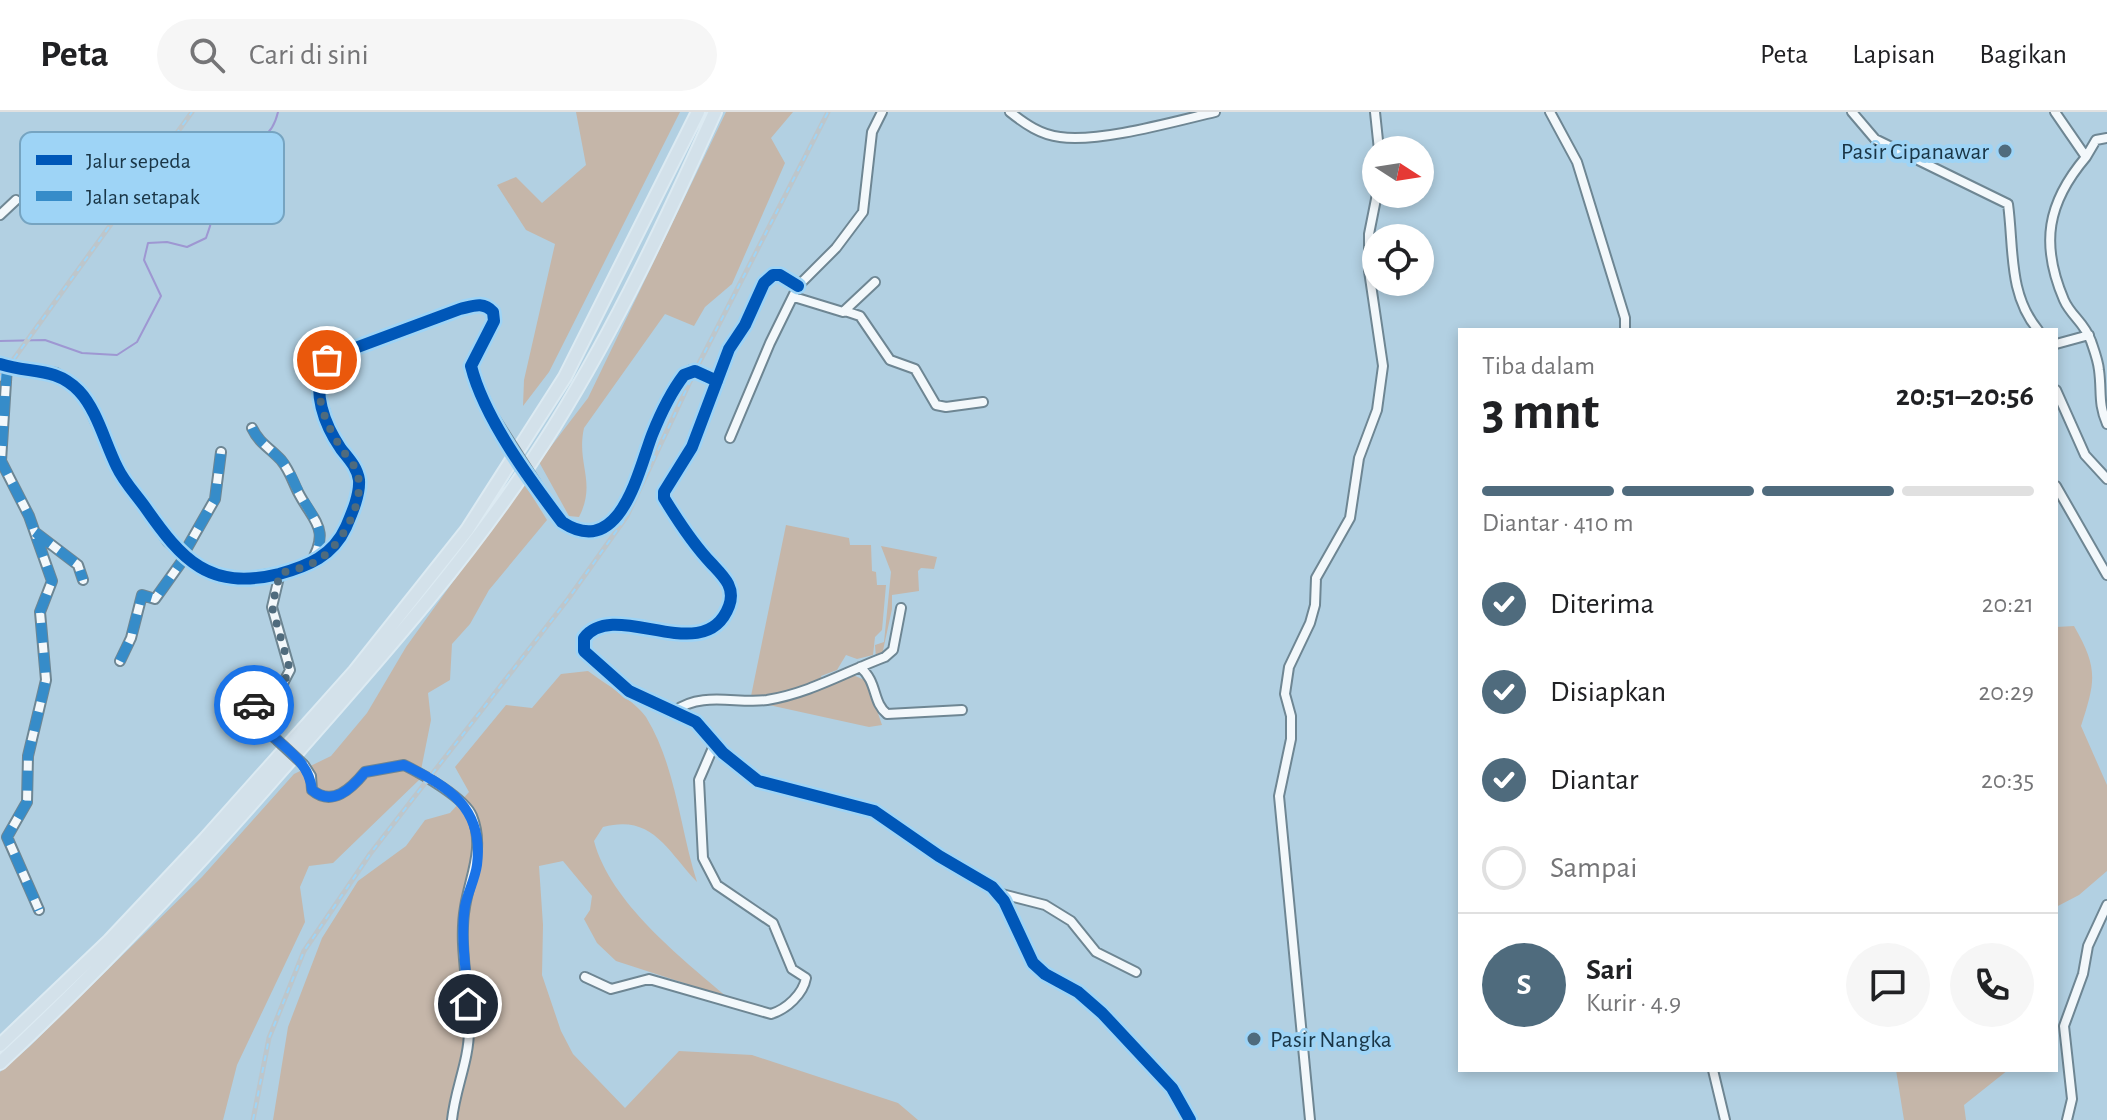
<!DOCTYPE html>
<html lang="id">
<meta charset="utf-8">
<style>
body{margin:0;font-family:"Alegreya Sans",sans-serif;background:#f6f6f6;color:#202124;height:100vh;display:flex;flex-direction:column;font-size:30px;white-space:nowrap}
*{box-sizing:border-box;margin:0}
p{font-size:26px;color:#757577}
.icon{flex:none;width:44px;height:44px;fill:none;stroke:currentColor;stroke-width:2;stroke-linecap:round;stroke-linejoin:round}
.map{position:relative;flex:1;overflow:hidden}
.panel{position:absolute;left:1458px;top:216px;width:600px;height:744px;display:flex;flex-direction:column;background:#fff;border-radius:0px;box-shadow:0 4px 12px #0003}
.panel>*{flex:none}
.needle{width:52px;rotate:102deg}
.tools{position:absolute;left:1362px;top:24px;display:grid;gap:16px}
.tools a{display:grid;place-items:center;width:72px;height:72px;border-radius:50%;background:#fff;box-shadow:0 4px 12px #0003;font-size:40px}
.pin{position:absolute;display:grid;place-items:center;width:68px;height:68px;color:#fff;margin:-34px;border:4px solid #fff;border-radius:50%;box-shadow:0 2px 8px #0007}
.courier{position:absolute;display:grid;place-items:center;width:80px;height:80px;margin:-40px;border:6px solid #1a73e8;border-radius:50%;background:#fff;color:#222;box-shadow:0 2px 10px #0007}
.headline em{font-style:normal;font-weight:600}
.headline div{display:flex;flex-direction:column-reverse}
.headline{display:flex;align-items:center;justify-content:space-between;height:136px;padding:0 24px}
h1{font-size:52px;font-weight:600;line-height:60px}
.bar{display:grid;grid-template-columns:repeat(4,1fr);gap:12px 8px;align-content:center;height:96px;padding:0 24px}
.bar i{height:10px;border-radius:6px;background:#e0e0e0}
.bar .selected{background:#4f6b7d}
.bar p{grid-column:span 4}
.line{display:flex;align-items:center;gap:20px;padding:0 24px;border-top:2px solid #e0e0e0}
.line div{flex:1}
.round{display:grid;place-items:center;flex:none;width:84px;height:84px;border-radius:42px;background:#f6f6f6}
ol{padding:0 24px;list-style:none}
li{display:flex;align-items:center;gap:24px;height:88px}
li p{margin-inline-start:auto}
li .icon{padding:8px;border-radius:50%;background:#4f6b7d;color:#fff;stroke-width:4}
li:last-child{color:#757577}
li i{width:44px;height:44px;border:4px solid #e0e0e0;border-radius:50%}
header{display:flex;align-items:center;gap:48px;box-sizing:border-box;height:112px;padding:0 40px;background:#fff;border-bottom:2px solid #e0e0e0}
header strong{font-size:38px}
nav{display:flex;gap:44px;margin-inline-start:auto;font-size:28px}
.search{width:560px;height:72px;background:#f6f6f6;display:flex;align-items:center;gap:20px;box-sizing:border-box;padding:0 28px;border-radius:44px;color:#757577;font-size:30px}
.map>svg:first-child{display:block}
</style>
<header>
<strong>Peta</strong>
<div class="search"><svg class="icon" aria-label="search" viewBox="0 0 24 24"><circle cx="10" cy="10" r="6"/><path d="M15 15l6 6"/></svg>Cari di sini</div>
<nav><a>Peta</a><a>Lapisan</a><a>Bagikan</a></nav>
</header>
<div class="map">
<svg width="2107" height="1008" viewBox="0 0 2107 1008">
<rect width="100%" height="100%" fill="#b2d0e2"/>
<path fill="#c5b6a9" d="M576,0H680L549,260L523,294L524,268L555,132L526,118L497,73L516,65L542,91L586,53Z
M726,0H793L771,26L785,51L732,172L705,195L694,214L665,202L584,316C576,352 597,370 579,405L569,404L539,350L588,286Z
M524,371L547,408L489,478L470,512L452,532L450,568L428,581L431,608L419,668L333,751L309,754L300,775L305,810L237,953L223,1008H0V960L29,935L202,765L294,662L331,644L367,601L406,535Z
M786,413L849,426L850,433H871L872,459L876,460L877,473H886L882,518L875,525L873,543L857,547L846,543L837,558L821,564L824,572L853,563L867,569L882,613L869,615L750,589Z
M881,434L937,445L934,457L921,456L918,459L919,479L892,483V497L882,543L876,546L875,533L884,530L891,460Z
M2074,514C2098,556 2096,568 2081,614L2107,673V759L2079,783L2056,795V515Z
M588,559C604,571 636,590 646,605C676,654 680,717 697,770C666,737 652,702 603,715L594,729C610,790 681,846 727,885L616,849L597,831L584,807L590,798L592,784L563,749L539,754L543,813L542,863L561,919L573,942L625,996L679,939L752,943L898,991L918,1008H273L288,915L322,826L358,769L406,734L425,708L450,701L469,680L455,655L506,593L532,596L561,562Z
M1896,958H2008L1964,993L1966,1008H1904Z"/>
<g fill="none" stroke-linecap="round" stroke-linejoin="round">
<path stroke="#9e97d2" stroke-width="2" d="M0,229L45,228L82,241L117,243L137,230L161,184L144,148L148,131L167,130L187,135L206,126C208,119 213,109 212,102C208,84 195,66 206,47C223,14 266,51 278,0"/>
<defs>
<path id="minor" d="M1010,0C1025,12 1041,23 1060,25C1099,31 1176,9 1215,0
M1375,0L1379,38
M1550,0L1577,50L1625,206V218
M1852,0L1875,27L2008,92C2014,136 2008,182 2038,218
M2055,0L2086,45C2047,91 2040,132 2064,188C2071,204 2084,210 2091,229C2094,238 2098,248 2099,258C2102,280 2098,291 2107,312
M2086,45L2096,28L2107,26
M0,103L16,88
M798,174L780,163H773L764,171L745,213L729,237L692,335L664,380V386C678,409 692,431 711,451C723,464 736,475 729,494C705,558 615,485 584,526V539L629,579L696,610L723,641L758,669L874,699L939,744L992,775L1004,789L1033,851L1045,862L1078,880L1102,901L1172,976L1190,1008
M794,185L843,200L875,170
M845,199L860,204L890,248L915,257L936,293L946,295L983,290
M2056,232L2089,223
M0,252L56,261L71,271L84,285L119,360L168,430L183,443L216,463L240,467L300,457L323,445L345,419L355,394L358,364L354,352L331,320L319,280L321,258L327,248L460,197L483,193L493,200L494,209L471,254L490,299
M7,254L1,349L29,404L52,469L40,500L46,568L28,644L27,690L7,725L39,798
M2056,278L2085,343L2107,367
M252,316C259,331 270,336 281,348C290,359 292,368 298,380C314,411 331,416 310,452
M730,326L770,231L798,174L836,136L863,100L872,20L882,0
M2056,374L2107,463
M555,401C564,413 572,417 587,418C646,422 646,283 691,258L717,269
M36,421L78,453L83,468
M183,443L215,387L221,340
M120,549L131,526L142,483L155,487L185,445
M860,555C878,570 872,590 887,602L962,598
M675,599C701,579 737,592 767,588C810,581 845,560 885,545L893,538L901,496
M277,628C263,616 251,609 255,590L279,579L290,558L272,495L280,461
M304,653L311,664L312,678C332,695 351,677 365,660L404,653C422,662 465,686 472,704C485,736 470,764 465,795C458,834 470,878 469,918C469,949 455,977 452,1008
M998,781L1045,793L1071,809L1096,840L1136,860
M585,865L611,877L649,867L771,902C787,897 803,882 806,866L792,857L773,811L717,773L703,746L699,668L715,631
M1713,958L1725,1008
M1310,1008L1279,684L1291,627V604L1285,582L1289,555L1310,511L1315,493L1316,466L1350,406L1359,346L1377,298L1383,254L1369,159V122L1377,82
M2067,1008L2072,987L2064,914L2083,862L2088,834L2107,793"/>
<path id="highway" d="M0,933L109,829L205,727L355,559L467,418L565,265L698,0
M0,951C99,859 189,764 277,663C376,551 476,440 555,313C617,213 667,106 715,0"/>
</defs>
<use href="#minor" stroke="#6e8693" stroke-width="12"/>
<use href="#highway" stroke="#dceaf2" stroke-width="16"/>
<use href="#minor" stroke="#f3f8fb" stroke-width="8"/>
<use href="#highway" stroke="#d3e1ea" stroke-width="12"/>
<defs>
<path id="rail" d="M0,266L192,0
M253,1008L269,926L304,839L370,742L568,487L627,404L695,259L828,0"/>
</defs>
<use href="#rail" stroke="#bdc6cb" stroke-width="5"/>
<use href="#rail" stroke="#9ed4f6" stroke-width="2" stroke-dasharray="6" stroke-linecap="butt"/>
<defs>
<path id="minor-bridge" d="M490,299L555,401
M277,628L304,653"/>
</defs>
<use href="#minor-bridge" stroke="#6e8693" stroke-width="12" stroke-linecap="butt"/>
<use href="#minor-bridge" stroke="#f3f8fb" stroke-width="8"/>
<path stroke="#368cc9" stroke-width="10" stroke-dasharray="20 10" stroke-linecap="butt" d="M7,254L1,349L29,404L52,469L40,500L46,568L28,644L27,690L7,725L39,798
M252,316C259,331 271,337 282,349C291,360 293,370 300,382C312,405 329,419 314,446
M35,420L78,453L83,468
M183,443L215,387L221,340
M120,549L131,526L142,483L155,487L185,445"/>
<defs>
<path id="cycleway" d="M798,174L780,163H773L764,171L745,213L729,237L692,335L664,380V386C678,409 692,431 711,451C723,464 736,475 729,494C705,558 615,485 584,526V539L629,579L696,610L723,641L758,669L874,699L939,744L992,775L1004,789L1033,851L1045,862L1078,880L1102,901L1172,976L1190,1008
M0,252C29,262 55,254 79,279C97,298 105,331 117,355C124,370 135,381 145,395C182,448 209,479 279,462C308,454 333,444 346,415C352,401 360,383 359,368C357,355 349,347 341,337C324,312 312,280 324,251L339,242L460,197C473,194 483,189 493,200L494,209L471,254C484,306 530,368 562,410C620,448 638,360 652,323C660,303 671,280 684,263L695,259L717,269"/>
</defs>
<use href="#cycleway" stroke="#9ed4f6" stroke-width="17"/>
<use href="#cycleway" stroke="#0057b8" stroke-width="12"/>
</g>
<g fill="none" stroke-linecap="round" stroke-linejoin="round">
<path stroke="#4f6b7d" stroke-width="8" stroke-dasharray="0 14.4" d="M254,593L279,579L290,558L272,495L280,461C294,458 308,455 320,447C343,431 366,388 357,360C353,350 345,343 340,334C324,310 310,274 327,248"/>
<path stroke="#1a73e8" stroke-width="10" d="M254,593L255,607C275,631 309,645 312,678C333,695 351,677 365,660L404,653C450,675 484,697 477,753C475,767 468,780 465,794C460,826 467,861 468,892"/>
</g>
<g fill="#4f6b7d" stroke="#9ed4f6" stroke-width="3">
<circle cx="2005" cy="39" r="8"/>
<circle cx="1254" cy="927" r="8"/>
</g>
<g text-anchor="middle" stroke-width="8" stroke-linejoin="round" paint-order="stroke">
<g font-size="24" fill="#193546" stroke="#9ed4f6" text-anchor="end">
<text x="1989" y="47">Pasir Cipanawar</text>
<text x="1270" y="935" text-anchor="start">Pasir Nangka</text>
</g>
</g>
<rect x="20" y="20" width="264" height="92" rx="12" fill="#9ed4f6" stroke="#76a4c1" stroke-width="2"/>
<rect x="36" y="43" width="36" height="10" fill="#0057b8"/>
<rect x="36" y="79" width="36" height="10" fill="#368cc9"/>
<g font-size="22" fill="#193546">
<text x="86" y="56">Jalur sepeda</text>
<text x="86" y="92">Jalan setapak</text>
</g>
</svg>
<div class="tools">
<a><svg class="needle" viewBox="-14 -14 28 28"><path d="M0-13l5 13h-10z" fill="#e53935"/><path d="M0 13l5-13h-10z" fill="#757577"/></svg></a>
<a><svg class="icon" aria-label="locate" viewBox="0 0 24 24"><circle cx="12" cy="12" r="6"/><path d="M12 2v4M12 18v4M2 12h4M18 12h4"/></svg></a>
</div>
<div class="pin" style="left:327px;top:248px;background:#ea580c"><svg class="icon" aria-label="bag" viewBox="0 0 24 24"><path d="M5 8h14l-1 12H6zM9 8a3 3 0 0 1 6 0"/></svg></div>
<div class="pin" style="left:468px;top:892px;background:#1f2937"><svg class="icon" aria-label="home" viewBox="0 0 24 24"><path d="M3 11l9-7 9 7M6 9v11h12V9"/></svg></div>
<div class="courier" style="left:254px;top:593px"><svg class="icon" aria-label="car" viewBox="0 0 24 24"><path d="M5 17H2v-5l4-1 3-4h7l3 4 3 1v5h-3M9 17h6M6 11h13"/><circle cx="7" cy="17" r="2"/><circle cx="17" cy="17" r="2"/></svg></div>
<section class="panel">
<div class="headline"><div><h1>3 mnt</h1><p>Tiba dalam</p></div><em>20:51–20:56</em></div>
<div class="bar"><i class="selected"></i><i class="selected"></i><i class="selected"></i><i></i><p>Diantar · 410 m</p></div>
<ol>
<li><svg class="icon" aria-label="check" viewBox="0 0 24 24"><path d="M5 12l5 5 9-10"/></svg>Diterima<p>20:21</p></li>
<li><svg class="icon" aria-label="check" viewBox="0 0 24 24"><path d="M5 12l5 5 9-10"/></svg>Disiapkan<p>20:29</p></li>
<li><svg class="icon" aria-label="check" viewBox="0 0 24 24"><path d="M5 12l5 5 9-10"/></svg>Diantar<p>20:35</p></li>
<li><i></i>Sampai</li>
</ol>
<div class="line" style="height:144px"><b class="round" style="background:#4f6b7d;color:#fff">S</b><div><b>Sari</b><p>Kurir · 4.9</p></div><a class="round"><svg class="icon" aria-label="chat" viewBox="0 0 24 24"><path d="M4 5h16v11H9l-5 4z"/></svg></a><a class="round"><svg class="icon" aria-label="phone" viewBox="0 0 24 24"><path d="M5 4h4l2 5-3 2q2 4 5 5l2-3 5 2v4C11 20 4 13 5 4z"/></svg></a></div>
</section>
</div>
